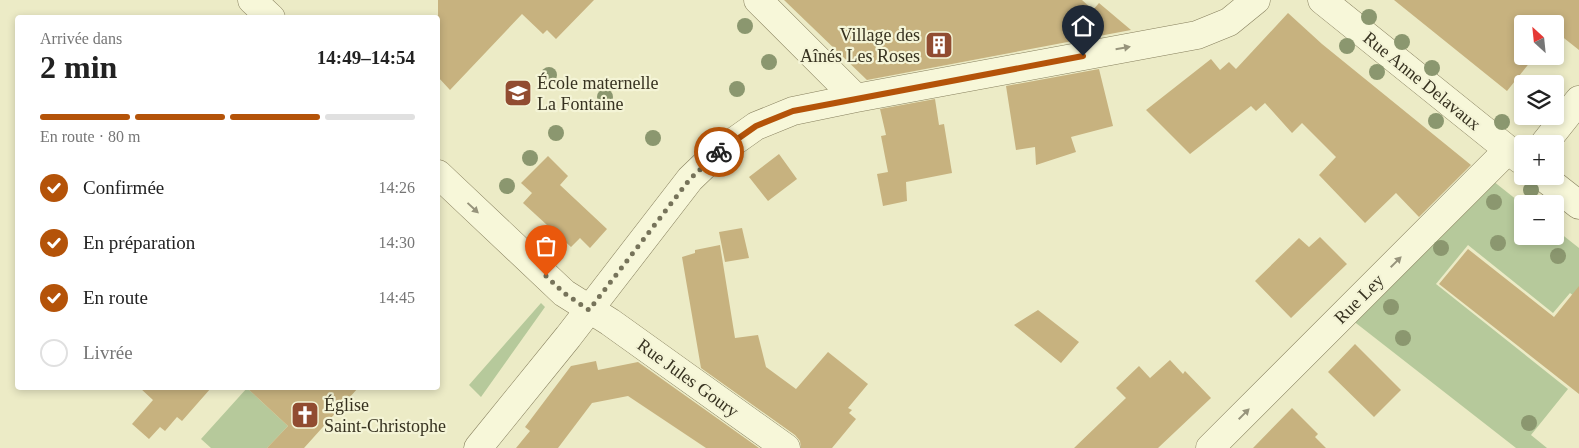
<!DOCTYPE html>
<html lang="fr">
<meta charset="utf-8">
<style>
body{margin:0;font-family:"Times New Roman",serif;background:#f6f6f6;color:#222;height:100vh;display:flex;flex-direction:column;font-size:19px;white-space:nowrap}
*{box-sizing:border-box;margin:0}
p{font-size:16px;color:#767676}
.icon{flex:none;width:28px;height:28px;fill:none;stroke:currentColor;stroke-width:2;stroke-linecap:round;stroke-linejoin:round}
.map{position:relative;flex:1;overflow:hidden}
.drawer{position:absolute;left:15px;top:15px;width:425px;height:375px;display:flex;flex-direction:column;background:#fff;border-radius:5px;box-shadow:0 2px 8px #0003}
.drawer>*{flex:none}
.needle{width:32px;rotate:333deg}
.tools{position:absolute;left:1514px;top:15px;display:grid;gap:10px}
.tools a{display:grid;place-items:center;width:50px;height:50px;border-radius:5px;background:#fff;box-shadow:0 2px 8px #0003;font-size:25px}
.pin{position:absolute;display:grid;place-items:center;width:42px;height:42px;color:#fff;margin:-51px -21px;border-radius:50% 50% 50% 0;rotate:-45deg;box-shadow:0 0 5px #0007}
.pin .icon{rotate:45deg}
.courier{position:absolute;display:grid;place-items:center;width:50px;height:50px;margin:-25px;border:4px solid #b45309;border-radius:50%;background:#fff;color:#222;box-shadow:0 1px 6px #0007}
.overview em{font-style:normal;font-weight:700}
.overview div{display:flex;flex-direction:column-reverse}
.overview{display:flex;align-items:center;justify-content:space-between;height:85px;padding:0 25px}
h1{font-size:32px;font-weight:700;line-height:38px}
.bar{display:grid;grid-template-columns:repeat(4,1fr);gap:8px 5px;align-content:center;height:60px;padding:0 25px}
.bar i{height:6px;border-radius:4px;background:#e0e0e0}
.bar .active{background:#b45309}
.bar p{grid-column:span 4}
ol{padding:0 25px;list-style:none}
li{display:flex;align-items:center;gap:15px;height:55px}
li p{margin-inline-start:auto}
li .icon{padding:5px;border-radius:50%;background:#b45309;color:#fff;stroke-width:4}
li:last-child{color:#767676}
li i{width:28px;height:28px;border:2px solid #e0e0e0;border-radius:50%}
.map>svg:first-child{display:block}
</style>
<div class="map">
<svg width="1579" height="448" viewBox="0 0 1579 448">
<rect width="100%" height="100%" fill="#ecebc6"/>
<path fill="#b6c99b" d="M1493,181L1522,204V236H1555V229L1579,248V300L1570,293L1553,313L1468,245L1436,284L1568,389L1531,435L1547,448H1516L1352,320Z
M541,303L545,307L481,397L469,385Z
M247,388L288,426L267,448H211L201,439Z"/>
<path fill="#c7b27f" d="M438,0H594L556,39L547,30L543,34L522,14L450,90L438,77Z
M784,0H1082L1093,10L1099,3L1131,30L867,80Z
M1394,0H1579V50L1555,31V24H1522V56H1535L1507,91Z
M1288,13L1322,44L1471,165L1419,217L1396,193L1365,223L1319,175L1336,157L1302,123L1292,133L1265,103L1256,111L1251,106L1190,154L1146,110L1211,59L1220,70L1229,62L1236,69Z
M1099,69L1113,126L1071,137L1076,152L1036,165L1035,147L1016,150L1006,86Z
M935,99L939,125L944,124L952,173L906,182L907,201L883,206L877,174L888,172L881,136L886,135L880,109Z
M779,154L797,179L768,201L749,177Z
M548,156L568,176L560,185L607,229L590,248L580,238L571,247L523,203L532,193L521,183Z
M742,228L749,258L725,262L719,232Z
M1320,237L1347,264L1291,318L1255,281L1299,238L1309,247Z
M720,245L735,338L758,335L766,367L796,389L828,352L868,384L848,408L852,410L849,413L856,419L832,448H801L800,441L795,435L701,368L682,257L695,253V250Z
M1468,249L1554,317L1579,286V394L1439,284Z
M1038,310L1079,342L1061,363L1014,325Z
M1355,344L1401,390L1374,417L1328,372Z
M1170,360L1183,374L1185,371L1211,398L1158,448H1074L1126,398L1116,388L1139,366L1150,378Z
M596,361L598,370L638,362L759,448H706L628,396L592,403L558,448H516L530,431L525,427L571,366Z
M140,388H211L182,421L177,417L165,431L160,427L149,439L132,424L153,400Z
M247,388H358L304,448H267L288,426Z
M1292,408L1318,434L1315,437L1326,448H1253Z"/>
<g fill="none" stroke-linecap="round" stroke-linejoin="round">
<defs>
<path id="street" d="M252,0L271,18
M758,0L856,98
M1322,0L1521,160
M1544,144L1579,100
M438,174L564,293L610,322L786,448
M1542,176L1579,205
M478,448L568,337L690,179L715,155L756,126L793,111L856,98L1197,35L1229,22L1256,0
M1210,448L1508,150"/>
</defs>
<use href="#street" stroke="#867f5d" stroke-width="29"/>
<use href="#street" stroke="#f7f7d9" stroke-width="28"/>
</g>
<g fill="#8b976f">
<circle cx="1369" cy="17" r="8"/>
<circle cx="745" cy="26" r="8"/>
<circle cx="1402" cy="42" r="8"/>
<circle cx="1347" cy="46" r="8"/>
<circle cx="769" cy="62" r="8"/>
<circle cx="1432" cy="68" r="8"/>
<circle cx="1377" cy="72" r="8"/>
<circle cx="549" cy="75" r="8"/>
<circle cx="737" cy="89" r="8"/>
<circle cx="605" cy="97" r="8"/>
<circle cx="1436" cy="121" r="8"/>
<circle cx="1502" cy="122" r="8"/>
<circle cx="556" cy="133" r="8"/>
<circle cx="653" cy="138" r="8"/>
<circle cx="530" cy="158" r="8"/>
<circle cx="507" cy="186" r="8"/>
<circle cx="1531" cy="190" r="8"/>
<circle cx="1494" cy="202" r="8"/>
<circle cx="1498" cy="243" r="8"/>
<circle cx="1441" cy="248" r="8"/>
<circle cx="1558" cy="256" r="8"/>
<circle cx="1391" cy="307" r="8"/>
<circle cx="1403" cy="338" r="8"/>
<circle cx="1529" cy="423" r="8"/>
</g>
<defs><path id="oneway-solid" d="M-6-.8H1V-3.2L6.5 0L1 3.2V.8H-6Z" transform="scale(1.25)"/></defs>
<g fill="#97947c">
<use href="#oneway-solid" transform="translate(1123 48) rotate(-10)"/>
<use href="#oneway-solid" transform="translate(473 208) rotate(43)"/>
<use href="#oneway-solid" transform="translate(1396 262) rotate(-45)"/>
<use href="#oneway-solid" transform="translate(1244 414) rotate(-45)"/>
</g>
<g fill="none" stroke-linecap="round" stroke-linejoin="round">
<path stroke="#76735a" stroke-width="5" stroke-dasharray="0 9" d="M546,276L564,293L589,310L690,179L719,152"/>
<path stroke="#b45309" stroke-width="6" d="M719,152L756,126L793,111L1083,56"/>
</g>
<defs>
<symbol id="building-square" viewBox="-11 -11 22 22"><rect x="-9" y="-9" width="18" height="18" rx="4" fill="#914c31" stroke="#f4f4d6"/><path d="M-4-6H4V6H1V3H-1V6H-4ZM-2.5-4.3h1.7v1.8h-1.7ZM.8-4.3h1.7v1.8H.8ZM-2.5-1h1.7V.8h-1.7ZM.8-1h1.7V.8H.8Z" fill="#fff"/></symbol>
<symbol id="school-square" viewBox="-11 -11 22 22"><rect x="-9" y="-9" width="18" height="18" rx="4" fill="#914c31" stroke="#f4f4d6"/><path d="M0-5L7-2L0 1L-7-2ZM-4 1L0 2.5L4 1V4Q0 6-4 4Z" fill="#fff"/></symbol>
<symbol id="church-square" viewBox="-11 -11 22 22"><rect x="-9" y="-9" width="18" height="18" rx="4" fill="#914c31" stroke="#f4f4d6"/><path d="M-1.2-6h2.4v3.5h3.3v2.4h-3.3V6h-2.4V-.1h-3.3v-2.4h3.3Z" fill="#fff"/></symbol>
</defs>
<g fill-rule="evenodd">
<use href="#building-square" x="923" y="29" width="32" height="32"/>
<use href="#school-square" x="502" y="77" width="32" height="32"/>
<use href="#church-square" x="289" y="399" width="32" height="32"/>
</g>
<g text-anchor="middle" stroke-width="4.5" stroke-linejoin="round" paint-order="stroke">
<g font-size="18" fill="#373220" stroke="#f4f4d6" text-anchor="start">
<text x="920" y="41" text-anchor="end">Village des<tspan x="920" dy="21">Aînés Les Roses</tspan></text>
<text x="537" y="89">École maternelle<tspan x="537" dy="21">La Fontaine</tspan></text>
<text x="324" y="411">Église<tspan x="324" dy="21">Saint-Christophe</tspan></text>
</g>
<g font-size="18" fill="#373220" stroke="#f4f4d6">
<text transform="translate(1422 81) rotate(39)" y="6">Rue Anne Delavaux</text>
<text transform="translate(1359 299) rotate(-45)" y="6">Rue Ley</text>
<text transform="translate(688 378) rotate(36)" y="6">Rue Jules Goury</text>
</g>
</g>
</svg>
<div class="tools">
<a><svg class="needle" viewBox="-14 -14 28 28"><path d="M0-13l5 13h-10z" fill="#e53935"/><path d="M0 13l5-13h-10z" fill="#767676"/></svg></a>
<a><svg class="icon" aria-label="layers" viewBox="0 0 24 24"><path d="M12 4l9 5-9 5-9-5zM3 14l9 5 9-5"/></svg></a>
<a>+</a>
<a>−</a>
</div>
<div class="pin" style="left:546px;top:276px;background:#ea580c"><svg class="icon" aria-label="bag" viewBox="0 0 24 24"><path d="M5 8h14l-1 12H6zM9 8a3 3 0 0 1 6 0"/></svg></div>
<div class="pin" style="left:1083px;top:56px;background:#1f2937"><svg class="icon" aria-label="home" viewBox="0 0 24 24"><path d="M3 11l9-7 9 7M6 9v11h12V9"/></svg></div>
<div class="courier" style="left:719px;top:152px"><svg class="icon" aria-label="bike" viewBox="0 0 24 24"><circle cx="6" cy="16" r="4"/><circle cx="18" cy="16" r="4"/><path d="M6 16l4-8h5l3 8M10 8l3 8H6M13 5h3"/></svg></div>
<section class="drawer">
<div class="overview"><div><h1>2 min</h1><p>Arrivée dans</p></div><em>14:49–14:54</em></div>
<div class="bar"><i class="active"></i><i class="active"></i><i class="active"></i><i></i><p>En route · 80 m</p></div>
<ol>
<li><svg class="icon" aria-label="check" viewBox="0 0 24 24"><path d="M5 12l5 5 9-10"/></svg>Confirmée<p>14:26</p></li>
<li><svg class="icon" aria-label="check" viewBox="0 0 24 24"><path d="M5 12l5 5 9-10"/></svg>En préparation<p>14:30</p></li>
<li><svg class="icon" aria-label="check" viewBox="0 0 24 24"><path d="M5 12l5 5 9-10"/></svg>En route<p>14:45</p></li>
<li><i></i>Livrée</li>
</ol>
</section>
</div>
